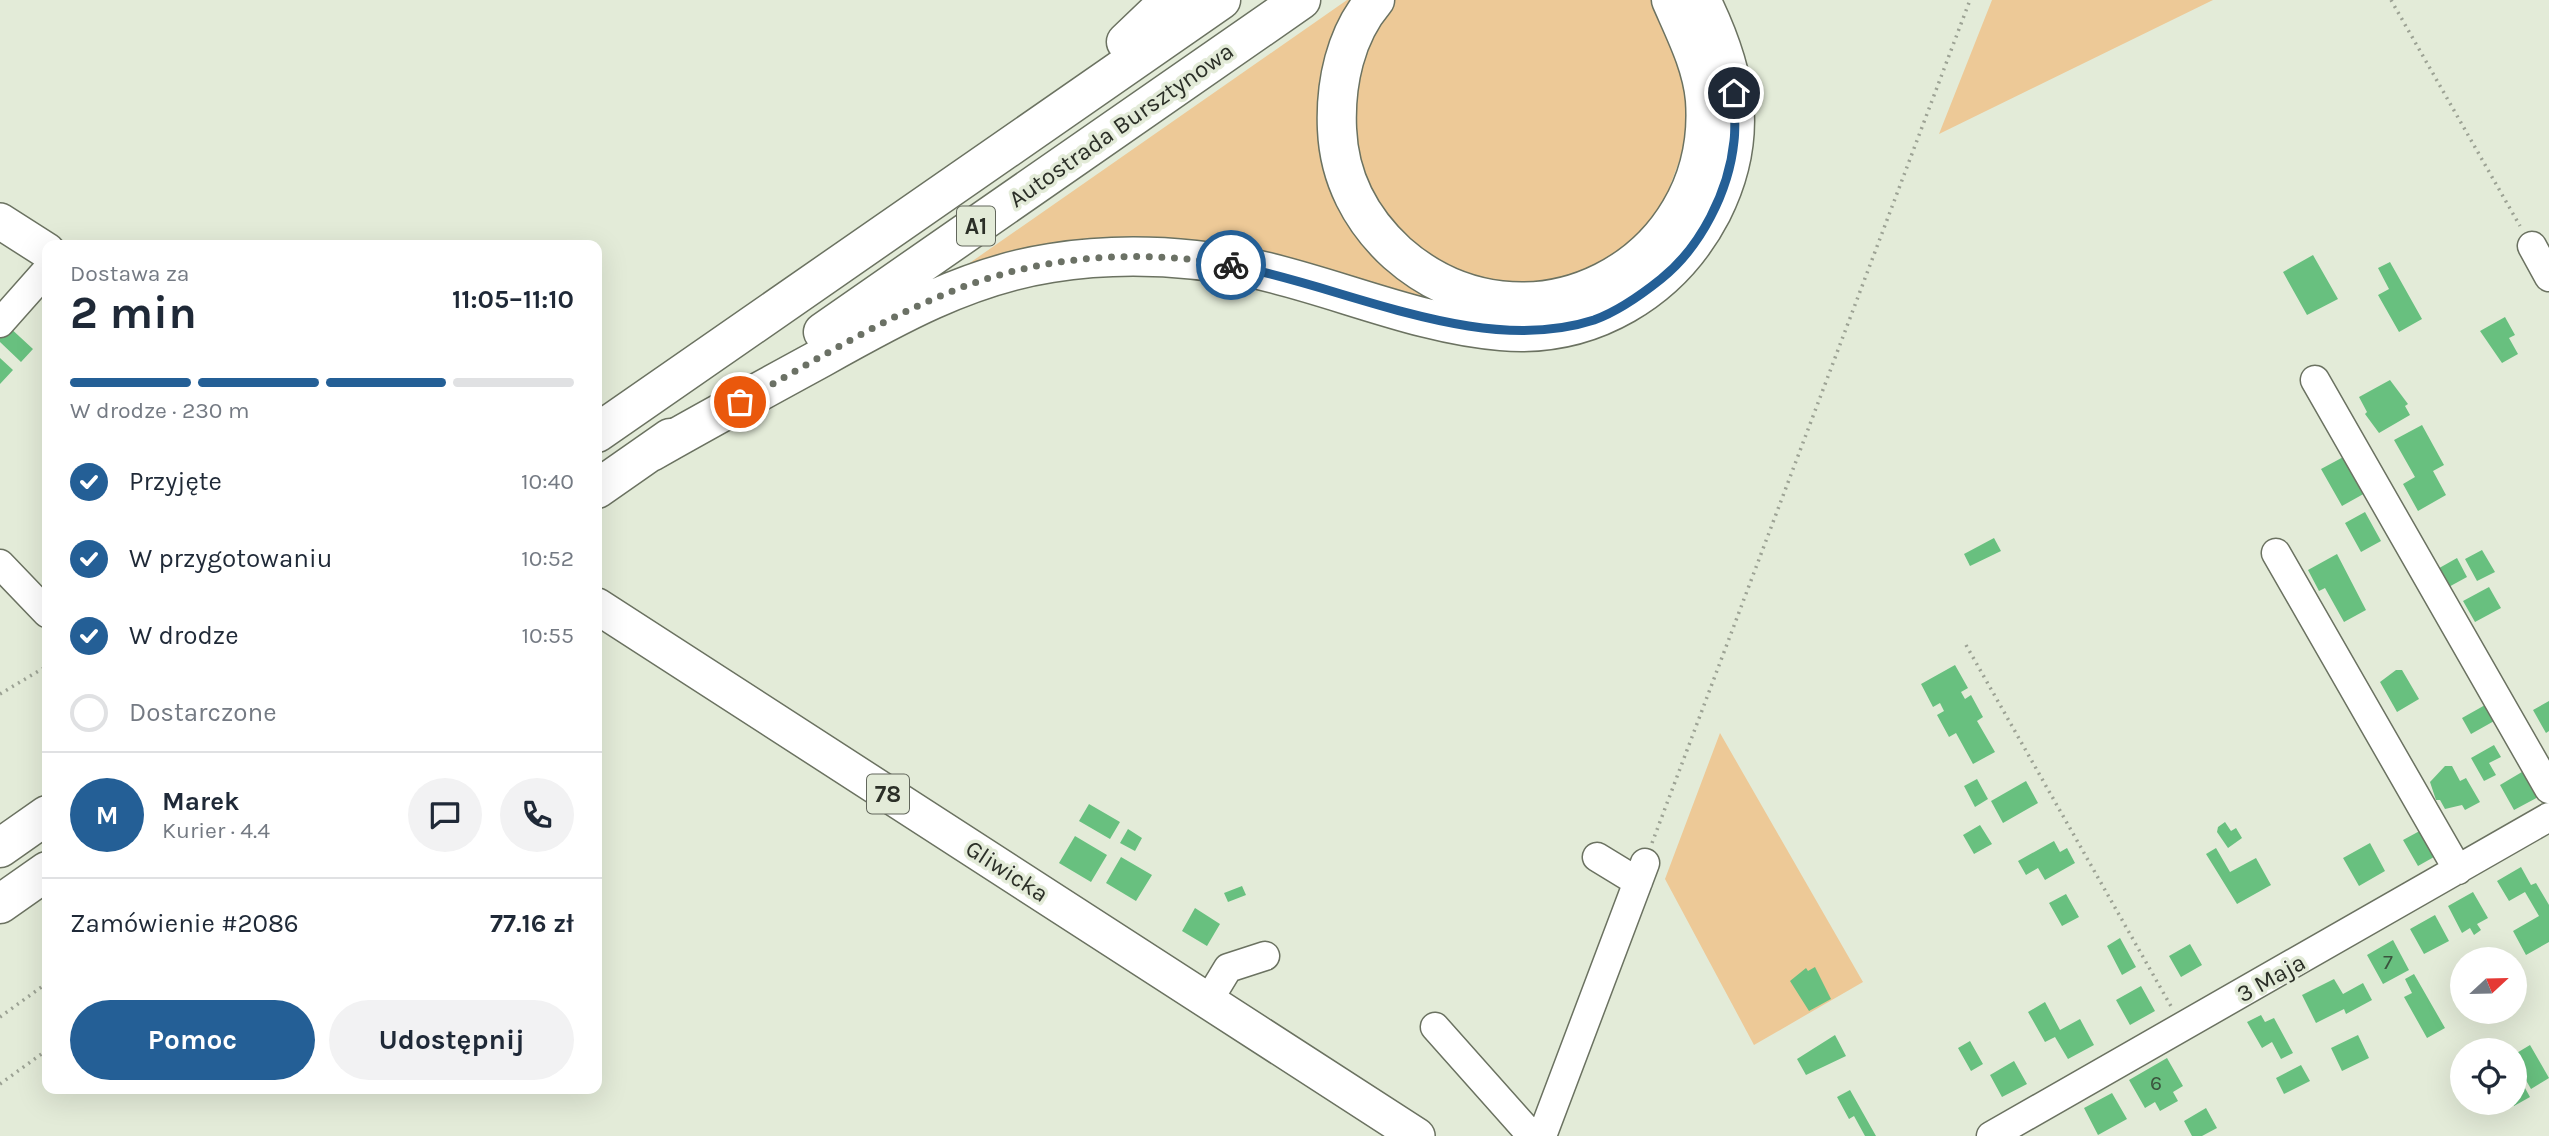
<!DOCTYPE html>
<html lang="pl">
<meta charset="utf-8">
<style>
body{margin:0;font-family:Karla,sans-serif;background:#f2f2f3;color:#1f2937;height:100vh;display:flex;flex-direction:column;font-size:26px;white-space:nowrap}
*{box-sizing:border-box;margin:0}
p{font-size:23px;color:#747a83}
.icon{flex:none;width:38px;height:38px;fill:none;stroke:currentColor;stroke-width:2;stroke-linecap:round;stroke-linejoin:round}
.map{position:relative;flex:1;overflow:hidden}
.panel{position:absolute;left:42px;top:240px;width:560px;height:854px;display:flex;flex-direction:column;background:#fff;border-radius:14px;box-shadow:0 7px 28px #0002}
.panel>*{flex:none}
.needle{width:46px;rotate:68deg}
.buttons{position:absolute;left:2450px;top:947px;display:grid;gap:14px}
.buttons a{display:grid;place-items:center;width:77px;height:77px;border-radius:50%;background:#fff;box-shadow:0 7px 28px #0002;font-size:35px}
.pin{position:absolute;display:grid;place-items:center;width:60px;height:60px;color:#fff;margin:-30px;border:4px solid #fff;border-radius:50%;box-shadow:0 2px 7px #0007}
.courier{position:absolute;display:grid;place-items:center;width:70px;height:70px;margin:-35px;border:5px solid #245f96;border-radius:50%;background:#fff;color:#222;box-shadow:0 2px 9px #0007}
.overview em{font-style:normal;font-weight:700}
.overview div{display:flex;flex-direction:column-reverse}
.overview{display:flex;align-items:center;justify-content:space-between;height:119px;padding:0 28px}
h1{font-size:46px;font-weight:700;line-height:52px}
.bar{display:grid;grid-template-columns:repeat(4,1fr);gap:10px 7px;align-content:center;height:84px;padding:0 28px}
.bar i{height:9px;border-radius:5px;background:#e0e1e3}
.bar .on{background:#245f96}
.bar p{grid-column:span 4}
.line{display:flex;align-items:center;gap:18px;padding:0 28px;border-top:2px solid #e0e1e3}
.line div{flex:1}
.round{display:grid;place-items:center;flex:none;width:74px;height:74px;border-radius:37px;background:#f2f2f3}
ol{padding:0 28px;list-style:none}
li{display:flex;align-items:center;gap:21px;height:77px}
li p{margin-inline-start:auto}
li .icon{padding:7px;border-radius:50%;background:#245f96;color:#fff;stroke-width:4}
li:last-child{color:#747a83}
li i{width:38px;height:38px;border:4px solid #e0e1e3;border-radius:50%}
.button{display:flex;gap:14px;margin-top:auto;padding:14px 28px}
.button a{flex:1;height:80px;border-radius:42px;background:#245f96;color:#fff;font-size:28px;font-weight:700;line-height:80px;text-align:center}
.button a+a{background:#f2f2f3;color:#1f2937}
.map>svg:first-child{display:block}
</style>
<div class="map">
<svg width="2549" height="1136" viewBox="0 0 2549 1136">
<rect width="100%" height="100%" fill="#e3ebd8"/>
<path fill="#edc997" d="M1347,0H1364L1356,11L1354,219L1526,312L1712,186L1519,320L1290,268L961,269Z
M1389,0H1657L1666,17L1693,124L1655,226L1577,280L1483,285L1402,243L1355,167L1350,89Z
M1992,0H2213L1939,134Z
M1720,733L1863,982L1754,1045L1665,879Z"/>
<path fill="#68c07f" d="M2313,255L2338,299L2307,315L2283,272Z
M2390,262L2422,319L2399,332L2378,295L2389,289L2378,268Z
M2505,317L2515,335L2509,338L2518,354L2502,363L2480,331Z
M7,325L33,349L21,362L0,342V332Z
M0,358L13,370L0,384Z
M2390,380L2408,404L2405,406L2410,415L2379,433L2365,414L2367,412L2359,397Z
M2422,425L2444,465L2433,471L2446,495L2418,511L2403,484L2415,477L2394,440Z
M2347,455L2367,492L2342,506L2321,469Z
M2365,512L2381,541L2361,552L2345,523Z
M1994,538L2001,551L1970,566L1964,554Z
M2482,550L2495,572L2477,581L2465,559Z
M2337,554L2366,610L2344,622L2325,588L2319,591L2308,570Z
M2457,558L2467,577L2445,589L2434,571Z
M2489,587L2501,608L2475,622L2463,601Z
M1955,665L1968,688L1961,692L1965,699L1971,695L1983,717L1977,721L1995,752L1973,764L1956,733L1949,737L1937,715L1944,711L1940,703L1933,707L1921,684Z
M2396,670H2402L2419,699L2397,712L2380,682Z
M2494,700L2503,716L2471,734L2462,718Z
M2549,701V731L2546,733L2533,710Z
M2494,745L2501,757L2489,763L2496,775L2484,781L2471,758Z
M2445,766H2452L2460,781L2466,778L2480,802L2465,810L2462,805L2445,809L2440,800H2436L2430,782Z
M2527,769L2542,795L2514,810L2500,785Z
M1977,779L1988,799L1975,807L1964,786Z
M2026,781L2038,803L2003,823L1991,801Z
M1089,804L1120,822L1110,839L1079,821Z
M2225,822L2231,831L2236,828L2242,838L2228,848L2217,832L2218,827Z
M1980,825L1992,844L1974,854L1963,835Z
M2427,827L2441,853L2418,866L2403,840Z
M1128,829L1142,838L1135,851L1120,843Z
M1075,836L1107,855L1091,882L1059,863Z
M2054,841L2060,852L2067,848L2075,863L2045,880L2038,868L2026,875L2018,861Z
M2370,843L2385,871L2359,886L2343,858Z
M2216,848L2230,872L2256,858L2271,885L2237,904L2206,854Z
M1121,857L1152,875L1136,901L1106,883Z
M2521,867L2531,885L2536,883L2549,905V942L2526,955L2513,931L2539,916L2525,892L2509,901L2497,881Z
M1242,886L1246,895L1228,902L1224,893Z
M2473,892L2488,918L2477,924L2481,930L2474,935L2470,928L2462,933L2448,906Z
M2066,894L2079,917L2062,926L2049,903Z
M1195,908L1220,924L1207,946L1182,931Z
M2435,915L2449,941L2424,954L2410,929Z
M2120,938L2136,967L2122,975L2107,946Z
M2393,940L2409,970L2383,984L2367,955Z
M2190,944L2202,965L2181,977L2169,956Z
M1815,967L1831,999L1809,1011L1790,981L1806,968L1808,971Z
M2414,974L2445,1028L2427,1038L2404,997L2412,993L2405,979Z
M2334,979L2343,994L2363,983L2372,1000L2346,1014L2344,1009L2316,1023L2302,995Z
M2141,986L2155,1011L2130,1025L2116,1000Z
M2045,1002L2060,1030L2080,1019L2094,1045L2068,1059L2055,1037L2045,1042L2028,1012Z
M2261,1015L2265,1022L2274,1018L2293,1053L2281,1059L2272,1042L2262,1048L2247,1022Z
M1835,1035L1846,1056L1806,1075L1797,1059Z
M2358,1035L2369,1058L2342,1071L2331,1048Z
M1970,1041L1983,1064L1971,1071L1958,1048Z
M2530,1045L2549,1078L2531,1089L2515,1061V1054Z
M2167,1058L2183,1086L2173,1092L2178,1101L2160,1111L2155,1102L2145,1108L2129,1080Z
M2014,1061L2027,1084L2002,1097L1990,1075Z
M2301,1065L2310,1081L2284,1094L2276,1078Z
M2515,1070L2530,1097L2514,1106L2512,1102H2515Z
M1850,1090L1876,1136H1865L1854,1116L1849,1119L1837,1097Z
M2112,1093L2127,1119L2098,1135L2084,1108Z
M2206,1108L2217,1128L2202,1136H2192L2184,1121Z"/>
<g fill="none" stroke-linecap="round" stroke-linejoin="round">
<defs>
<path id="minor" d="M2532,246L2549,277
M0,323L47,270
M2315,380L2549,789
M2276,553L2458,870
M0,564L47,613
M1597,857L1638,882
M1208,1001L1228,968L1265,956
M1435,1027L1532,1136
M1542,1136L1645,863
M1991,1136L2549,817"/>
<path id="major" d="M0,221L47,251
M597,606L1417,1136"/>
<path id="highway" d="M1375,0C1345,35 1335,84 1337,129C1339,178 1361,220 1397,253C1525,366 1717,268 1705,100C1702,65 1685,32 1671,0
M1126,42L1170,0
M823,332L1301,0
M597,433L1221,0
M651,452C707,420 764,389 821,358C894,317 967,276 1051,263C1120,252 1191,256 1259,270C1338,288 1421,325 1501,331C1591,339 1671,291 1712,212C1750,137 1737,73 1701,0
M597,489L670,438
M0,848L47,815
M0,904L47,871"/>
</defs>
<use href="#minor" stroke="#6b7261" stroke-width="31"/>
<use href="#major" stroke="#6b7261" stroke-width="38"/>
<use href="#highway" stroke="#6b7261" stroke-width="41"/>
<path stroke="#9ca294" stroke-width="3.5" stroke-dasharray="2 5" stroke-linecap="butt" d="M2391,0L2520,226
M1966,645L2172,1008
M0,694L47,666
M1652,843L1970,0
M0,1017L47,983
M0,1084L47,1050"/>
<use href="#minor" stroke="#fff" stroke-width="28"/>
<use href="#major" stroke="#fff" stroke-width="35"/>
<use href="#highway" stroke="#fff" stroke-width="38"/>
</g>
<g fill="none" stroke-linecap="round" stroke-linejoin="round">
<path stroke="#6b7165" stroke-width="7" stroke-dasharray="0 12.6" d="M740,402C807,366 872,324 943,295C1033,256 1135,248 1231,265"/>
<path stroke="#245f96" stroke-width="9" d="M1231,265C1345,286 1480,357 1594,320C1619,311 1641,295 1661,279C1701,247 1729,191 1734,141C1736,125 1734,109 1734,93"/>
</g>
<g text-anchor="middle" stroke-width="7" stroke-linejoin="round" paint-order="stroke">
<g font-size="21" fill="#3a533d">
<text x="2388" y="969">7</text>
<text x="2156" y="1090">6</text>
</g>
<g fill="#e3ebd8" stroke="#62675c" stroke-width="2">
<rect x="957" y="206.5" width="38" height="39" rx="5"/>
<rect x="867" y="774.5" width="42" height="39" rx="5"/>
</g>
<g font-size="23" font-weight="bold" fill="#2b2f27">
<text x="976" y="234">A1</text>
<text x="888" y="802">78</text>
</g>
<g font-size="24" fill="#2b2f27" stroke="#e3ebd8">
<text transform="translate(1121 125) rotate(-35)" y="8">Autostrada Bursztynowa</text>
<text transform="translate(1007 871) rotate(33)" y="8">Gliwicka</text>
<text transform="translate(2271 978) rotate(-29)" y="8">3 Maja</text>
</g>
</g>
</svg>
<div class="buttons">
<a><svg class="needle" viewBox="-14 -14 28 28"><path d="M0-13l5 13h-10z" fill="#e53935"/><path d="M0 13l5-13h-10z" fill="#747a83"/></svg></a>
<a><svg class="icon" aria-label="locate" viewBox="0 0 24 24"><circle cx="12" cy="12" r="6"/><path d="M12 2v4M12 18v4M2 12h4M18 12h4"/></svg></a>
</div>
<div class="pin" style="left:740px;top:402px;background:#ea580c"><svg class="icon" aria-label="bag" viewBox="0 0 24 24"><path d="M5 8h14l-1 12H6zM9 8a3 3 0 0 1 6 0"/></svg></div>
<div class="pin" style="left:1734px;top:93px;background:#1f2937"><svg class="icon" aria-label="home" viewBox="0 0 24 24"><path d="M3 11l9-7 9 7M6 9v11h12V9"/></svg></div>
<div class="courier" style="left:1231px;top:265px"><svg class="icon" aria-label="bike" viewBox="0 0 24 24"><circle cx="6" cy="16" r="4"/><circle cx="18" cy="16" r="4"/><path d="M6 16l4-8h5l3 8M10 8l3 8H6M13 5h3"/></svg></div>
<section class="panel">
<div class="overview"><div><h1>2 min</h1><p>Dostawa za</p></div><em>11:05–11:10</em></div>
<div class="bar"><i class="on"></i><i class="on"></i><i class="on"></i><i></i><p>W drodze · 230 m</p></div>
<ol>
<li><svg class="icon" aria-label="check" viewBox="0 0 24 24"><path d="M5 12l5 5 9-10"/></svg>Przyjęte<p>10:40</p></li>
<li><svg class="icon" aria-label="check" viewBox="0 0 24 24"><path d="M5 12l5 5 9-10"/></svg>W przygotowaniu<p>10:52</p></li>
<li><svg class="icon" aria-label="check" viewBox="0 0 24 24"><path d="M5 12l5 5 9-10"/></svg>W drodze<p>10:55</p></li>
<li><i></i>Dostarczone</li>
</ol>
<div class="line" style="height:126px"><b class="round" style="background:#245f96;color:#fff">M</b><div><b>Marek</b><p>Kurier · 4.4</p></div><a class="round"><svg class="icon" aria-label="chat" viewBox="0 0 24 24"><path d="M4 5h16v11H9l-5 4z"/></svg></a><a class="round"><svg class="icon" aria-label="phone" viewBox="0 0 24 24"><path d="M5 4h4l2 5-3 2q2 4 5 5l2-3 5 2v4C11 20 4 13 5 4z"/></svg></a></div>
<div class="line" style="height:91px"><div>Zamówienie #2086</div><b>77.16 zł</b></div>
<div class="button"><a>Pomoc</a><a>Udostępnij</a></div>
</section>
</div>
